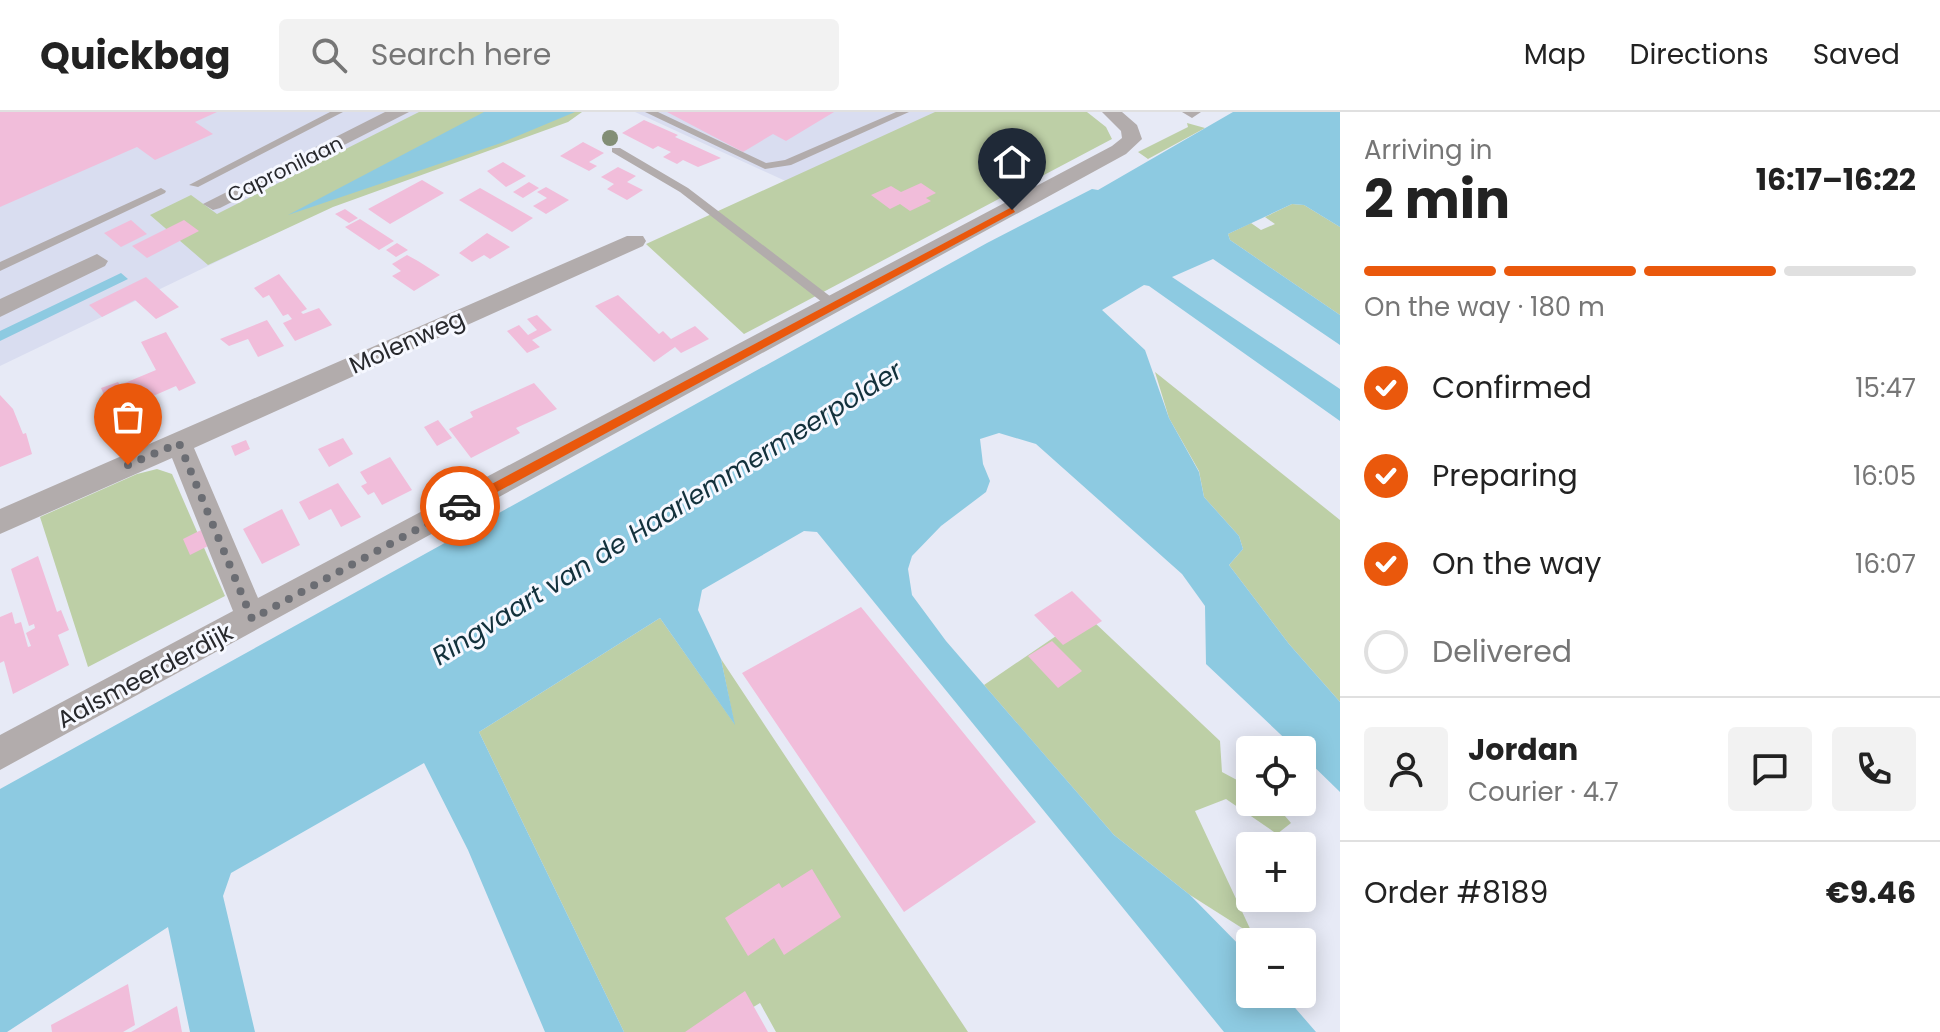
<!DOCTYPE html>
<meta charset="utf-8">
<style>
body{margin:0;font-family:Poppins,sans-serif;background:#f2f2f2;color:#222;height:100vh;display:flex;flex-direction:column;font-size:30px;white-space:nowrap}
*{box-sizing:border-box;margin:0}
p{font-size:26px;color:#767676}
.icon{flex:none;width:44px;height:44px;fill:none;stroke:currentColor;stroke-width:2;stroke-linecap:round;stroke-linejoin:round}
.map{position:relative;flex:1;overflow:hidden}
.panel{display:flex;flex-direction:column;background:#fff;width:600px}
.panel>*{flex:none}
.tools{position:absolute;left:1236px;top:624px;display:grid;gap:16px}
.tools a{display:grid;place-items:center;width:80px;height:80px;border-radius:8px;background:#fff;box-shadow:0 4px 20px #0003;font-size:40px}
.pin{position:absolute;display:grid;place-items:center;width:68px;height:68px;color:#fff;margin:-82px -34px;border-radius:50% 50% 50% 0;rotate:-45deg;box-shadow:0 0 8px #0007}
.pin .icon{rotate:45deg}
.courier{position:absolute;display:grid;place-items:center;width:80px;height:80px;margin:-40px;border:6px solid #ea580c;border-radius:50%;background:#fff;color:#222;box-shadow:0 2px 10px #0007}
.headline em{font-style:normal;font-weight:700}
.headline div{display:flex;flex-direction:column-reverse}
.headline{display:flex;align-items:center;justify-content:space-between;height:136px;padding:0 24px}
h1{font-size:52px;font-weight:700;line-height:60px}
.bar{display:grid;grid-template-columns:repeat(4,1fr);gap:12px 8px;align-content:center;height:96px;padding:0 24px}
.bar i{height:10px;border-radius:6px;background:#e0e0e0}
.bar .selected{background:#ea580c}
.bar p{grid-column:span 4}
.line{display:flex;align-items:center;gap:20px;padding:0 24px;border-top:2px solid #e0e0e0}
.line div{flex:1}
.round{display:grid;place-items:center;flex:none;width:84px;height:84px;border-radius:8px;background:#f2f2f2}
ol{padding:0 24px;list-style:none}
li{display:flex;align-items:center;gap:24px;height:88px}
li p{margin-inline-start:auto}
li .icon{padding:8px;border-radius:50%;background:#ea580c;color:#fff;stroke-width:4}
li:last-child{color:#767676}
li i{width:44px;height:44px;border:4px solid #e0e0e0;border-radius:50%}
header{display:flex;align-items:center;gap:48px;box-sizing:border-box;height:112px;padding:0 40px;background:#fff;border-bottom:2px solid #e0e0e0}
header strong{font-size:38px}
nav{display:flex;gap:44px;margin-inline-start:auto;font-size:28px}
.search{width:560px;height:72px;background:#f2f2f2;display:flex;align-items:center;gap:20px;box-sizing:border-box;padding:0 28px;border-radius:8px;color:#767676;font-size:30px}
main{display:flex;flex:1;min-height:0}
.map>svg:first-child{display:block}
</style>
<header>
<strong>Quickbag</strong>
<div class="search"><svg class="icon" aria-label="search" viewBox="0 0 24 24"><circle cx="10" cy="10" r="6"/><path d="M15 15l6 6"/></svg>Search here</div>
<nav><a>Map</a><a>Directions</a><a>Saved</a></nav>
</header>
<main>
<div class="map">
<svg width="1340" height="920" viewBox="0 0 1340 920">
<rect width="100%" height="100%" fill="#e7eaf6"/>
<path fill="#d9ddf0" d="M0,0H528L0,254Z
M635,0H959L803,77Z"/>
<path fill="#bdcfa6" d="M419,0H582L568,10L333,95L208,153L150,103L191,83L217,102Z
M935,0H1087L1106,15L1112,27L744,222L646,132Z
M1187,11L1205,16L1148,47L1138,40L1188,15Z
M1292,92L1304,93L1340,115V203L1230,128L1228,122L1251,111L1261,118L1275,112L1265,105Z
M1155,260L1340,408V590L1289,532L1229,453L1243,437L1239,424L1204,385L1199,359L1169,306Z
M157,357L172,362L225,484L88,555L40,405L137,362Z
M660,506L734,611L721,547L968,920H776L760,891L712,920H624L479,620Z
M1094,510L1220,629L1222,660L1250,675V690H1273L1291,711L1277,722L1226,687L1195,699L1253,823L1190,783L1114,723L984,573L1056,524Z"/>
<path fill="#8dcae1" d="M484,0H575L501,31L288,103Z
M1233,0H1340V115L1304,93L1292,92L1228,122L1230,128L1340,203V233L1213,147L1172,165L1340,277V309L1149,174L1144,173L1102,198L1145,238L1169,306L1199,360L1204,385L1239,424L1243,437L1229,453L1289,532L1340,590V680L1302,643V638H1297L1206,552L1205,494L1182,462L1036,332L999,321L980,327L983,352L990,369L986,380L941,414L912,444L908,457L912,483L946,529L1114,723L1190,783L1250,844V882H1283L1316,920H1224L817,420L804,419L702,478L698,498L721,547L735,613L660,506L479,620L624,920H545L468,738L424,651L231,761L223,784L255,920H190L168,815L7,920H0V677L987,131L1092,77L1098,78Z
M121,161L128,167L0,229V219Z"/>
<path fill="#f1bdda" d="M0,0H217L195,10L213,22L155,48L137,35L0,95Z
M667,0H834L786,29L773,22L743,40Z
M644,8L678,23L675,25L721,46L698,55L683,48L677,52L663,45L671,40L658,34L653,37L622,21Z
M583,30L604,41L589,50L597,54L589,59L560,44Z
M503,50L526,64L506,75L487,59Z
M618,55L636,64L627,70L643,78L627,88L607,77L614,72L601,65Z
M422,68L444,81L390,112L368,97Z
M529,70L539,76L523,86L513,80Z
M921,71L936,81L926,86L931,89L910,99L900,92L890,97L871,83L891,74L901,80Z
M546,75L569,88L546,102L533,94L547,86L537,80Z
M480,76L533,106L512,120L459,88Z
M345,97L358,106L349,111L335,102Z
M360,107L394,129L379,138L345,115Z
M131,108L147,122L121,135L104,121Z
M184,108L199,119L147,146L132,134Z
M487,121L510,135L490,147L484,143L472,150L459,141Z
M397,131L408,138L396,145L386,138Z
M407,143L418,149L440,163L414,179L392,164L401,159L392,152Z
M279,162L307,197L301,200L303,202L319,196L332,213L295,229L283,211L292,207L288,202L283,204L269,183L263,186L254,176Z
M146,165L179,195L156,207L135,188L102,205L89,193Z
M618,183L659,222L663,219L671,227L695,214L709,227L681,241L675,235L654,250L595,194Z
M537,203L552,218L532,228L540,235L527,241L507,219L519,213L528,223L537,218L527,207Z
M267,208L284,234L258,245L248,227L229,234L220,227Z
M166,220L196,271L179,279L176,274L128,295L124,288L109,294L101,276L118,270L120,273L156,258L141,230Z
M534,271L557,297L516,316L520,321L471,346L449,317L473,305L470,300Z
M0,283L13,297L23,322L26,321L32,342L0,355Z
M438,308L452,326L437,334L424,315Z
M343,326L353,342L329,355L318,337Z
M246,328L250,337L235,344L231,334Z
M390,345L412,378L382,393L374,380L368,383L361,374L367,371L360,360Z
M338,371L361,405L341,415L331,397L309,408L299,390Z
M282,397L300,433L262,452L243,417Z
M201,418L208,434L190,443L183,427Z
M38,444L57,500L61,498L69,518L58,523L69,553L13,582L4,549L0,551V505L12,500L15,512L21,510L28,535L31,534L26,521L35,516L34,512L29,514L11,457Z
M1072,479L1102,509L1063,533L1034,503Z
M861,495L1036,710L904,800L742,561Z
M1052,529L1082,559L1058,576L1028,544Z
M812,757L841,805L784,843L774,826L748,844L725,806L779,771L782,776Z
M128,872L135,913L123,920H52L51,913Z
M745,879L768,920H685Z
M177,894L182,920H131Z"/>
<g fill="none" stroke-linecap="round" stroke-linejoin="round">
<path fill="#b2acac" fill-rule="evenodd" d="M330,0H343L198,75L189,73Z
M645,0H658L766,51L785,48L896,0H909L791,53L765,57Z
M612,36H620L688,76L839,191V197H831L680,80L612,40Z
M161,76L166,79L165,81L0,159V150Z"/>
<path fill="#b2acac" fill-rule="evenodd" d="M385,0H409L220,96L213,98L203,92Z
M1102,0H1122L1137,13L1142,27L1126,42L0,658V623L233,499L172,346L0,422V397L627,124H643L646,129L643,134L194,336L258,486L1112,34L1122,26L1121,19Z
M1182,0H1201L1192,6Z
M97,142L108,149L105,154L0,205V187Z"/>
</g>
<circle fill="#828e75" cx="610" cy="26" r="8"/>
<path fill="#ea580c" d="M1012,95L1015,100L464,398H456V391Z"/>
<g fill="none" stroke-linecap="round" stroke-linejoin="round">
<path stroke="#6b6d73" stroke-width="8" stroke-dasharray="0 14.4" d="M128,353L179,331L252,507L460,394"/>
</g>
<g text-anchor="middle" stroke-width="6" stroke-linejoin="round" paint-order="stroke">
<g font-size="20" fill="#28292d" stroke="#f6f8ff">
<text transform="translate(285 57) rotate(-26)" y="7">Capronilaan</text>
</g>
<g font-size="24" fill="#28292d" stroke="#f6f8ff">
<text transform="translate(407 230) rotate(-24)" y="8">Molenweg</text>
<text transform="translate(145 564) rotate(-28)" y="8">Aalsmeerderdijk</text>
</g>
<g font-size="26" font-style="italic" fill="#13313c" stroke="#f6f8ff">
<text transform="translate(667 401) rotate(-32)" y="9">Ringvaart van de Haarlemmermeerpolder</text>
</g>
</g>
</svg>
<div class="tools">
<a><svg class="icon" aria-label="locate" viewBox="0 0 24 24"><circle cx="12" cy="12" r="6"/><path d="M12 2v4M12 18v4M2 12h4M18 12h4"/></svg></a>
<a>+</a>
<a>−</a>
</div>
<div class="pin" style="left:128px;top:353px;background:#ea580c"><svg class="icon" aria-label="bag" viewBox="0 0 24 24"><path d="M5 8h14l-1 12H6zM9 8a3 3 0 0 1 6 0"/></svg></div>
<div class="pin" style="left:1012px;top:98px;background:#1f2937"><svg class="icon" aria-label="home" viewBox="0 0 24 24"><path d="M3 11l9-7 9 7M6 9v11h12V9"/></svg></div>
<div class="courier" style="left:460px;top:394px"><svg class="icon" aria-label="car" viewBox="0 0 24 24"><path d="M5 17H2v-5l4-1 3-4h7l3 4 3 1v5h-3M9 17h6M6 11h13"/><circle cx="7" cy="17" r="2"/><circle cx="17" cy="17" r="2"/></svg></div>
</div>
<section class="panel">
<div class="headline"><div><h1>2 min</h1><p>Arriving in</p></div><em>16:17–16:22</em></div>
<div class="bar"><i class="selected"></i><i class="selected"></i><i class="selected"></i><i></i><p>On the way · 180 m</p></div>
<ol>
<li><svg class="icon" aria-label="check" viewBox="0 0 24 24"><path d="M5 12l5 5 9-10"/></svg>Confirmed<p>15:47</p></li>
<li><svg class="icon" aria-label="check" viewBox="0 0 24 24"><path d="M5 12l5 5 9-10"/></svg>Preparing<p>16:05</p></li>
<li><svg class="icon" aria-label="check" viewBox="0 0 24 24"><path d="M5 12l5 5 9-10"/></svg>On the way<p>16:07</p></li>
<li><i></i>Delivered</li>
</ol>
<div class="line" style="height:144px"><a class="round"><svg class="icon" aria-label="person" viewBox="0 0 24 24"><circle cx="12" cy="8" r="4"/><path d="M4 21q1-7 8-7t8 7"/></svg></a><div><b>Jordan</b><p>Courier · 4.7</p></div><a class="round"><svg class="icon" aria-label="chat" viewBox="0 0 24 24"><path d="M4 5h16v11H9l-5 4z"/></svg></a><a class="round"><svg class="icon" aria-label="phone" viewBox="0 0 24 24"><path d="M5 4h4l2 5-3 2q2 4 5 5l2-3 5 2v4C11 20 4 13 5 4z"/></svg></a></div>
<div class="line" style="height:104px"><div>Order #8189</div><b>€9.46</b></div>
</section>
</main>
